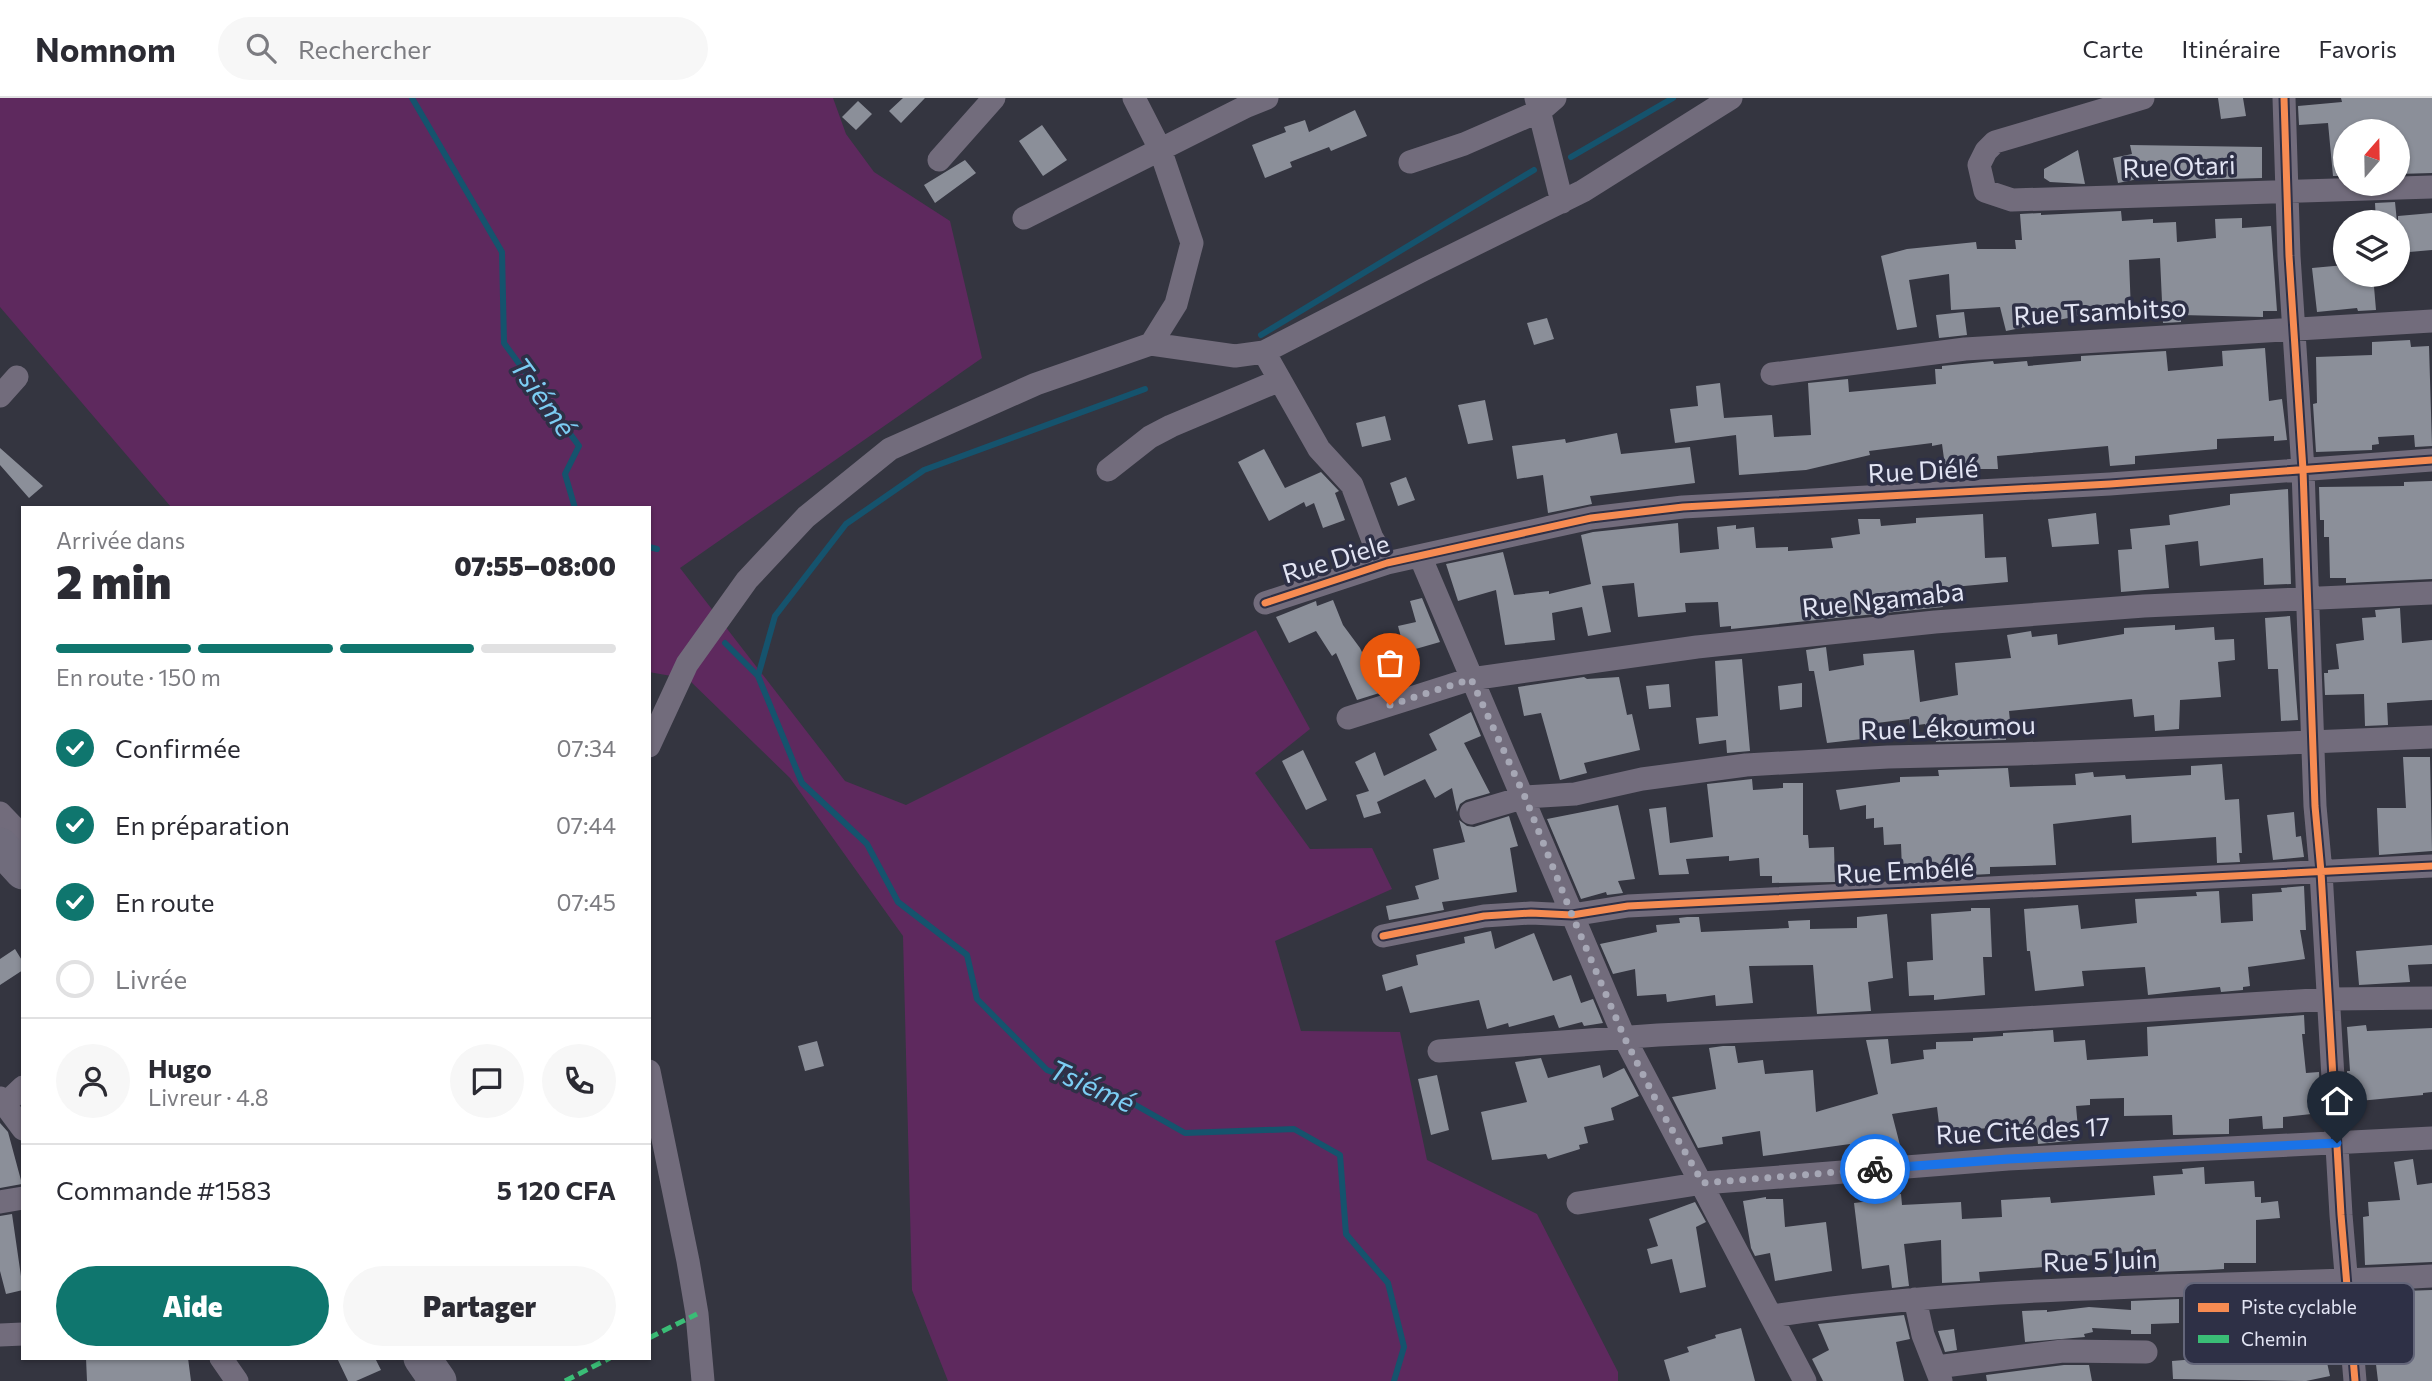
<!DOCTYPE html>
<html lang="fr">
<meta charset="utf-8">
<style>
body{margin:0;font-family:Commissioner,sans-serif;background:#f7f7f7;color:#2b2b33;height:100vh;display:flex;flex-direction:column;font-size:26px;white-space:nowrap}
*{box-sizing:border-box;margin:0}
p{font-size:23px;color:#7c7c81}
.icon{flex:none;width:38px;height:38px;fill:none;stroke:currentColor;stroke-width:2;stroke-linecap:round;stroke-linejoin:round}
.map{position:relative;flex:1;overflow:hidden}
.sheet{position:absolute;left:21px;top:408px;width:630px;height:854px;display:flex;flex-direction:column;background:#fff;border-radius:0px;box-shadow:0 2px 5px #0004}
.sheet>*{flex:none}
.needle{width:46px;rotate:20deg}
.tools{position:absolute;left:2333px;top:21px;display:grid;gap:14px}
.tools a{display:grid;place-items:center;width:77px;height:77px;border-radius:50%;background:#fff;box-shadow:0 2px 5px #0004;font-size:35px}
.pin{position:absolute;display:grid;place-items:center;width:60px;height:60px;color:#fff;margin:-72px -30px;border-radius:50% 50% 50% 0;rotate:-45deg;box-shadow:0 0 7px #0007}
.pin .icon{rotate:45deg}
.courier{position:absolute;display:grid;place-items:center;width:70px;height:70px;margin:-35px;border:5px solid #1a73e8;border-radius:50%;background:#fff;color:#222;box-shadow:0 2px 9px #0007}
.head em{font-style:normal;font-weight:800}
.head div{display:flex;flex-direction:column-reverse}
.head{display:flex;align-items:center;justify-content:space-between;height:119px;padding:0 35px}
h1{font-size:46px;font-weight:800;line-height:52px}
.bar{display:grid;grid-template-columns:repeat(4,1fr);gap:10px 7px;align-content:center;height:84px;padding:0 35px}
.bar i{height:9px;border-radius:5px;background:#e1e1e2}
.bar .current{background:#0f766e}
.bar p{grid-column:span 4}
.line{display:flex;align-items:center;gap:18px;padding:0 35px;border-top:2px solid #e1e1e2}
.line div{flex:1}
.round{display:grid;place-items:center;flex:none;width:74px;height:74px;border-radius:37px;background:#f7f7f7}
ol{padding:0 35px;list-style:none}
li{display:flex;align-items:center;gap:21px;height:77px}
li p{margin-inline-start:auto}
li .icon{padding:7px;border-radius:50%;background:#0f766e;color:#fff;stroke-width:4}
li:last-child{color:#7c7c81}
li i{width:38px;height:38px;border:4px solid #e1e1e2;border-radius:50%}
.primary-button{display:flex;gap:14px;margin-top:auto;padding:14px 35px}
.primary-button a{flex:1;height:80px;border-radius:42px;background:#0f766e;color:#fff;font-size:28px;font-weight:800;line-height:80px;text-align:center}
.primary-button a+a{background:#f7f7f7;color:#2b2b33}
header{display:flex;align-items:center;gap:42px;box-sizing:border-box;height:98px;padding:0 35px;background:#fff;border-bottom:2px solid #e1e1e2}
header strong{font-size:33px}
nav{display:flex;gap:38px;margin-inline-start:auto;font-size:24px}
.search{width:490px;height:63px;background:#f7f7f7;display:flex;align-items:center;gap:18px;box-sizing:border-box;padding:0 24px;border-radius:38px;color:#7c7c81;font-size:26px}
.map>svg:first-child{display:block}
</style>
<header>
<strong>Nomnom</strong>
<div class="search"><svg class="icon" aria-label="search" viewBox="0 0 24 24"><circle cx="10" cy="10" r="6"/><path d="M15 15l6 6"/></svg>Rechercher</div>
<nav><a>Carte</a><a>Itinéraire</a><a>Favoris</a></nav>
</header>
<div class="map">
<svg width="2432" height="1283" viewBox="0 0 2432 1283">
<rect width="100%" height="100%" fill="#343540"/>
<path fill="#5e295e" d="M0,0H833L846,36L874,74L950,123L982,260L680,470L845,683L906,707L1256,532L1310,631L1255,675L1310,751L1372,750L1392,791L1275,843L1301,933L1400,934L1427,1062L1537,1116L1618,1274V1283H948L912,1192L903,838L790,680L688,581L649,574V410L171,409L0,209Z"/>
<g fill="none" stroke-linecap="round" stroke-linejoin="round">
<path stroke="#15536d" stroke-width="6" d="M412,0L502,154L504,245L579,348L565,376L575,410
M1571,59L1673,0
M1261,237L1534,72
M649,449L657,451
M725,545L758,578L802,685L867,746L898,804L967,857L977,901L1047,972L1132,1005L1185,1035L1294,1031L1340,1057L1346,1136L1388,1185L1404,1249L1394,1283
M758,578L775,518L846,426L924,372L1145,291"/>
</g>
<path fill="#8b8f99" d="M903,0H925L901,25L889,13Z
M2218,0H2243L2246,18L2221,21Z
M2341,0H2432V75L2398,76V33H2345V78H2333L2328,25L2299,27L2298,8L2342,4Z
M858,3L872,16L856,32L842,19Z
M1355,12L1367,38L1331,53L1329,49L1290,64L1292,69L1265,80L1252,47L1286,34L1284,29L1305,22L1309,34Z
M1042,27L1067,62L1043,78L1019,43Z
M2130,47L2262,49V80L2158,83V77L2118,85L2113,60L2132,56Z
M2078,52L2085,86L2050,84L2044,80V71Z
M965,62L976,75L935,105L924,87Z
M2395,104L2397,124H2376L2375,105Z
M2121,113L2122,123L2153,121V125L2176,124L2177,144L2216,140L2215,121L2242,120V130L2271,128L2277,213H2263V219L2181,217V224L2163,225L2160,160L2129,162L2131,214L2092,215L2006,233L2000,209L1951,212L1949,176L1909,182L1917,229L1897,232L1881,158L1907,151L1976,144L1977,151H2016L2015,142H2022L2020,116L2041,115V117Z
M2432,115V152L2398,155V118Z
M2345,167V177H2373L2376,212L2358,213L2357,210L2317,214L2312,170Z
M1964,214L1967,237L1939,240L1936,217Z
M1547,220L1554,241L1534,247L1527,225Z
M2410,242L2411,249L2429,248L2432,348L2415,349L2414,337L2378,339L2379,346L2372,347V352L2316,354L2313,306L2317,305L2316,259L2372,257V244Z
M2265,250L2269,303L2282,301L2287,342L2274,343V338L2217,341V351L2135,358V366L2110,368L2108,348L1997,358L1998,371H1973V365L1945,368L1942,346L1932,348V345L1869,353L1870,357L1806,372L1739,377L1736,337L1675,345L1670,311L1698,308L1696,288L1720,285L1724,320L1772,317L1774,339L1811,337L1808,285L1848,281L1849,294L1936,286L1935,271H1942V268L1993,263L1994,266L2027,263L2028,268L2081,263V258L2166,253L2168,273L2223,268L2222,253Z
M1485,302L1493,342L1468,346L1458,307Z
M1385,318L1391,342L1362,349L1356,325Z
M1617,335L1621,356L1690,349L1695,385L1590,398L1592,406L1548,415L1543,377L1517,381L1512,348L1565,341L1566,345Z
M0,350L43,388L29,400L0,367Z
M1264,351L1285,390L1321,374L1339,393L1335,395L1345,422L1323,430L1314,405L1306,409L1304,404L1269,423L1238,364Z
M1406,379L1415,402L1398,408L1390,385Z
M2432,383V481L2346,485V480H2330L2329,439H2324V422H2320L2319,389L2404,388V384Z
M2288,391L2291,486L2264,487L2263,460L2200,468L2198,443L2165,447L2169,490L2121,494L2118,452L2132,451L2130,431L2170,427L2169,417L2230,407V396Z
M2096,415L2099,446L2052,449L2048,421Z
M1983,416L1985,460L2006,459L2008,484L1942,490L1943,509L1731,531V528L1720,529L1718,504L1685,505L1686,514L1638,519L1634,485L1602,488L1611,534L1588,538L1582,509L1552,515L1555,542L1505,547L1496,492L1458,503L1446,466L1503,454L1514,497L1549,493V496L1591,486L1581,437L1593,434L1678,425L1680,455L1719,451L1717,429L1736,427V431L1754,429L1756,450L1788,449V453L1833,450L1831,440L1860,436L1858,421H1880L1881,428L1916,425V420Z
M1422,500L1440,544L1405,554L1398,528L1416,524L1410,503Z
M1333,502L1343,527L1360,550L1375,581L1402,572L1408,586L1357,602L1336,555L1332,558L1316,533L1289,545L1276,519L1316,503L1317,508Z
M2400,510L2402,545L2432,542V602L2387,605L2388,627L2365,628L2364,596L2325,597L2324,575H2328V572L2339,571L2336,546L2364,542L2362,520L2376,519L2375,512Z
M2290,518L2298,622L2281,623L2278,571H2268L2265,520Z
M2175,527V532L2214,529L2215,542L2234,541L2235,562L2218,564L2221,599L2180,602L2179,631L2155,633L2154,617L2134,619L2132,601L2009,613L2010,623H2005L2006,642L1936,644L1935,639L1926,640L1925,626L1910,628L1909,621L1860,627L1862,641L1827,645L1814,573H1809L1806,552L1826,549L1829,573L1864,567L1863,556L1914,552L1920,604L1958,597L1955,565L2011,560L2007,537L2031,533L2032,539L2057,536L2058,547L2124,536V530Z
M1742,561L1750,653L1727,655L1726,642L1699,646L1696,620L1718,618L1715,563Z
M1584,579L1587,581L1619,579L1627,617L1632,616L1640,652L1584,665L1587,675L1560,682L1541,615L1524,618L1518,589Z
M1802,585V609L1780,612L1778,588Z
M1669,586L1671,609L1649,611L1646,588Z
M1471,614L1481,638L1464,645L1490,695L1466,702L1460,706L1457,714L1452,690L1435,700L1425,681L1377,704L1381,715L1364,720L1356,697L1369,693L1355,664L1375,654L1384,678L1437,652L1429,636Z
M1303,652L1327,702L1306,712L1282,663Z
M2403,659H2430L2432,753L2379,757L2377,710H2406Z
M2222,666L2225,702L2239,701L2242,755H2239L2240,764L2217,765L2216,739L2132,745L2131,717L2053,726L2056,767L1990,769V776L1931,779L1930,771L1902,772L1901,746L1884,747L1883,729L1874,730V720L1866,721V707L1840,712L1836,692L1900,684V679L1939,678L1938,672L2008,670L2010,689L2076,687L2075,676L2093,674L2094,679L2125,677L2126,681L2191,677V668Z
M1752,681L1753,692L1783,690V685H1803V737H1808L1809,750L1834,749L1835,784L1772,785V778H1760L1759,760L1729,763V758L1686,761L1689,776L1659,777L1649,711L1666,709L1670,745L1713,739L1707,686Z
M1618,707L1635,781L1618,783L1623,795L1607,797L1606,794L1581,801L1547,721Z
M2294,714L2296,739L2301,738L2304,759L2273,762L2267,717Z
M1509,718L1518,748L1510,750L1517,794L1442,804L1444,812L1389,822L1386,808L1419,801L1415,788L1439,781L1433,751L1465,744L1459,722L1467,728L1474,729Z
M2304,788L2306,832H2300L2305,861L2248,869L2250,888L2243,889V892L2221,894L2220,889L2148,897L2145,869L2082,873L2084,888L2035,893L2030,853H2027L2024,811L2078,807L2081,831L2137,825L2135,801L2197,798L2196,794L2219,793L2221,825L2253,823L2252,796L2282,794L2281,790Z
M1971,810H1990L1992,859H1983L1985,897L1934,902V897L1909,898L1907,864L1933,862L1931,816L1971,813Z
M1887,816L1893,880L1868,884L1871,913L1817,916L1813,867L1749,868L1753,905L1716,908L1715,897L1667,904L1666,896L1637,898L1635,871L1613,876L1600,846L1657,834L1656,827L1680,825L1679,820L1687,819H1699L1701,834L1789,830L1788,823L1810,822V831L1857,830V819Z
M1491,833L1495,851L1534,835L1553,883L1571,877L1581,905L1593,901L1603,925L1584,928L1582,924L1559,930L1554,917L1509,929L1508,925L1487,931L1479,902L1410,915L1402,888L1386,893L1382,877L1418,867L1416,857L1465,845L1464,839Z
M2432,847V866L2408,867L2410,884L2359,887L2356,853Z
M15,851L23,864V872L0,887V861Z
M2304,917L2305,936H2302L2306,975L2319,974L2321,1015L2283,1019V1030L2263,1031L2262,1018L2229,1021V1036L2173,1037L2172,1017L2124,1018V1000L2090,1001V1007L2076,1008L2079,1042L2038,1046L2036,1028L1972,1031L1973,1038L1941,1042L1937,1009L1892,1016L1902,1055L1851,1059L1850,1046L1763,1058L1760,1033L1722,1039L1723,1046L1698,1050L1672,999L1716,991L1709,950L1723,948H1735L1738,965L1763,962L1765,976L1813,972L1816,1014L1878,996L1866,942L1888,941L1891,966L1924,961L1923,952L1936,951V944L1973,943V940L2003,938V935L2053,932L2054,944L2085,942L2087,962L2148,958L2147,929Z
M2366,927L2367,933L2432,930V994L2423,995V997L2348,1004L2347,973H2350L2347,929Z
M817,943L824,968L805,973L798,948Z
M1541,960L1548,980L1600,967L1603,980L1624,970L1639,998L1611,1010L1614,1022L1584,1029L1588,1045L1579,1047L1580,1051L1548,1061L1546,1056L1492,1062L1481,1014L1527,1004L1515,964Z
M1437,977L1449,1032L1431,1037L1418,981Z
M0,1025L8,1034L22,1086L0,1090Z
M2413,1061L2417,1087L2432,1085V1164L2365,1167L2363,1119L2369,1118L2368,1104L2400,1102L2394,1064Z
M2204,1069L2205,1086L2254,1083L2255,1099H2261V1105L2278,1103L2280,1120L2256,1122V1165H2224V1171L2207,1172L2155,1174L2156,1151L2043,1162L2044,1169L1979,1174L1980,1183L1942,1185L1941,1142L1904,1146L1909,1188L1892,1190L1889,1167L1862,1171L1854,1105L1879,1102V1098L1901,1096L1902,1107L1961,1104L1962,1121L2002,1119L2001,1102L2050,1099L2051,1105L2155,1097L2153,1078L2183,1076L2182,1071Z
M1766,1099V1101H1783L1785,1129L1826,1124L1832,1173L1775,1183L1770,1155L1755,1158L1751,1150L1743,1103Z
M1695,1104L1706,1124L1696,1129L1706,1189L1680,1195L1672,1161L1651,1166L1647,1151L1658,1148L1649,1121Z
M12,1116L23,1192L6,1196L0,1173V1118Z
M2432,1192V1283H2378L2375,1258L2411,1255L2404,1193Z
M2179,1201V1225L2151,1226V1236H2131V1232L2092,1230L2093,1234L2084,1236L2085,1239L2025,1244L2022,1213L2047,1212V1214L2089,1209L2131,1212V1203Z
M1904,1217L1910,1241L1896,1244L1904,1283H1823L1812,1261L1829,1252L1818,1226Z
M2272,1217H2291V1248L2319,1245L2321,1261L2326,1260L2330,1278L2306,1283L2173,1281L2172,1263L2196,1261L2195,1237L2222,1236L2223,1249L2272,1243Z
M1741,1230L1755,1283H1670L1664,1262L1689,1254L1687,1249L1716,1240L1715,1237Z
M1954,1231L1957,1252L1945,1254L1938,1233Z
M86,1260H188L191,1283H87Z
M337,1260H375L381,1272L356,1283H348Z
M2064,1267H2089L2092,1283H1987L1986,1277Z"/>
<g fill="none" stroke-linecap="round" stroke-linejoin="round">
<path stroke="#726c7c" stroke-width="23" d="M1536,0L1562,104
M2143,0L1995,44L1986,53L1979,67L1985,93L2012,102L2432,89
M2284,0L2289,158L2303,372L2315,708L2321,774L2341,1117L2355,1283
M939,62L994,0
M1410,64L1464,46L1540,13L1555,0
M1024,120L1247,8L1267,0
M1151,246L1235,258L1264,254L1423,172L1583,93L1731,0
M1264,254L1319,351L1352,387L1372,440L1387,465
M1772,276L1965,251L2432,223
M0,298L17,279
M1108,372L1150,339L1171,328L1280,282
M1420,458L1625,941L1805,1283
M1265,505L1387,465L1591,420L1683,409L2110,386L2432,362
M1348,620L1471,581L1697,549L1935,524L2144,508L2432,495
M649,648L687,566L747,482L806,419L890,351L1036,286L1151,246L1176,206L1192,145L1160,51L1134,0
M0,715L23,739
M1471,715L1525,699L1575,696L1642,681L1746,667L1888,659L2017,656L2432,639
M1383,838L1484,818L1531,815L1572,817L1628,808L2432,768
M1439,953L1658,937L1991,922L2329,901L2432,900
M649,973L688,1163L697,1216L703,1283
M0,1000L23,1031
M5,1006L23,989
M0,1104L23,1100
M1578,1105L1703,1085L2008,1061L2432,1040
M1915,1201L1923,1237L1941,1283
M1772,1218C1990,1185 2212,1190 2432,1178
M0,1237L23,1236
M221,1260L237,1283
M1936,1269L2063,1253L2146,1254"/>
<path stroke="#706c7c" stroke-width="37" d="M0,748L23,773
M422,1260L438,1283"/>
<path stroke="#3abd76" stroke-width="5" stroke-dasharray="10 5" stroke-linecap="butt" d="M649,1240L697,1216
M565,1283L610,1260"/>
<defs>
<path id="cycleway" d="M2284,0L2289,158L2303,372L2315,708L2321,774L2341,1117L2355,1283
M1265,505L1387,465L1591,420L1683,409L2110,386L2432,362
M1383,838L1484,818L1531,815L1572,817L1628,808L2432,768"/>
</defs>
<use href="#cycleway" stroke="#2e3046" stroke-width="11"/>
<use href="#cycleway" stroke="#f68b52" stroke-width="7"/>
</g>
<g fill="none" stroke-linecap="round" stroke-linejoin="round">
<path stroke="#a6a7b5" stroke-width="7" stroke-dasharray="0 12.6" d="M1390,607L1471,581L1525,699L1572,817L1625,941L1663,1016L1703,1085L1875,1071"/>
<path stroke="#1a73e8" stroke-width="9" d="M1875,1071L2008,1061L2337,1045"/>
</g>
<g text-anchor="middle" stroke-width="7" stroke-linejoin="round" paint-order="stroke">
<g font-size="26" fill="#e3e5f4" stroke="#2e3046">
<text transform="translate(2179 69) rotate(-2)" y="9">Rue Otari</text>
<text transform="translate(2100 214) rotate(-3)" y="9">Rue Tsambitso</text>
<text transform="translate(1923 373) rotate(-3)" y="9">Rue Diélé</text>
<text transform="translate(1336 461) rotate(-17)" y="9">Rue Diele</text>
<text transform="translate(1883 502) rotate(-6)" y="9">Rue Ngamaba</text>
<text transform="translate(1948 630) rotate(-2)" y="9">Rue Lékoumou</text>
<text transform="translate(1905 773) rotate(-3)" y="9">Rue Embélé</text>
<text transform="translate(2023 1033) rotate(-3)" y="9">Rue Cité des 17</text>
<text transform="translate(2100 1163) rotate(-2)" y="9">Rue 5 Juin</text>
</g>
<g font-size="28" font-style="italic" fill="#7ccdf3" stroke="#2e3046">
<text transform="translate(543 299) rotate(54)" y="10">Tsiémé</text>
<text transform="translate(1092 988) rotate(24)" y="10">Tsiémé</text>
</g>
</g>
<rect x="2184" y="1185" width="230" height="81" rx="10" fill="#2e3046" stroke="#64667a" stroke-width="2"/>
<rect x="2198" y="1205" width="31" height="9" fill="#f68b52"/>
<rect x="2198" y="1237" width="31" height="8" fill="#3abd76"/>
<g font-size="19" fill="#e3e5f4">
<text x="2241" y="1216">Piste cyclable</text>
<text x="2241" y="1248">Chemin</text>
</g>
</svg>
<div class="tools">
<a><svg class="needle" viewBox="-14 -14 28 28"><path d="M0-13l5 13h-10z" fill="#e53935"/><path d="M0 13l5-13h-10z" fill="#7c7c81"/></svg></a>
<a><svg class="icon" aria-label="layers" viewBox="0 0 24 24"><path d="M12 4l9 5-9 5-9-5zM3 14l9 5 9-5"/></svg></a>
</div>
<div class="pin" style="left:1390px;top:607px;background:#ea580c"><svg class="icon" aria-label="bag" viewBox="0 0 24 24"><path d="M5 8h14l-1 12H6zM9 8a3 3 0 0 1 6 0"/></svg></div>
<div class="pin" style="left:2337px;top:1045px;background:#1f2937"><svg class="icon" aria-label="home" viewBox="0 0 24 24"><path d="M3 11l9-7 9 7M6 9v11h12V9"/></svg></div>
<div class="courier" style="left:1875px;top:1071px"><svg class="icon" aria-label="bike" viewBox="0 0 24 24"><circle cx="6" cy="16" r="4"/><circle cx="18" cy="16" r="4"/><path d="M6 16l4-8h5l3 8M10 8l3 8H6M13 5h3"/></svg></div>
<section class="sheet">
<div class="head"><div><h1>2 min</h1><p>Arrivée dans</p></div><em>07:55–08:00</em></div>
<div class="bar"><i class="current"></i><i class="current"></i><i class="current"></i><i></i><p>En route · 150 m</p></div>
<ol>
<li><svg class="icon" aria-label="check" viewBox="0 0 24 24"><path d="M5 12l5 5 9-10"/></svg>Confirmée<p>07:34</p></li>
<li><svg class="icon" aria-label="check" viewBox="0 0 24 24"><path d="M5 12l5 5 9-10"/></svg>En préparation<p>07:44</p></li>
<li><svg class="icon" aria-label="check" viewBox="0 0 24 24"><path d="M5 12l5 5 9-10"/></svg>En route<p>07:45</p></li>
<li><i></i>Livrée</li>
</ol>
<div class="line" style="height:126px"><a class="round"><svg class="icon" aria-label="person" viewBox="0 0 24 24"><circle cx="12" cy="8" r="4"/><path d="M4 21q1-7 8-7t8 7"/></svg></a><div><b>Hugo</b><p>Livreur · 4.8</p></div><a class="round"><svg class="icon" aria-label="chat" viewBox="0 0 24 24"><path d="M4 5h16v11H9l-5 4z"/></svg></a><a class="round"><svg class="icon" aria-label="phone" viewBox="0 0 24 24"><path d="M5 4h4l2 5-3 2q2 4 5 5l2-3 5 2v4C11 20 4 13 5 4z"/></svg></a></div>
<div class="line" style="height:91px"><div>Commande #1583</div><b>5 120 CFA</b></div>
<div class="primary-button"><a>Aide</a><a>Partager</a></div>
</section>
</div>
